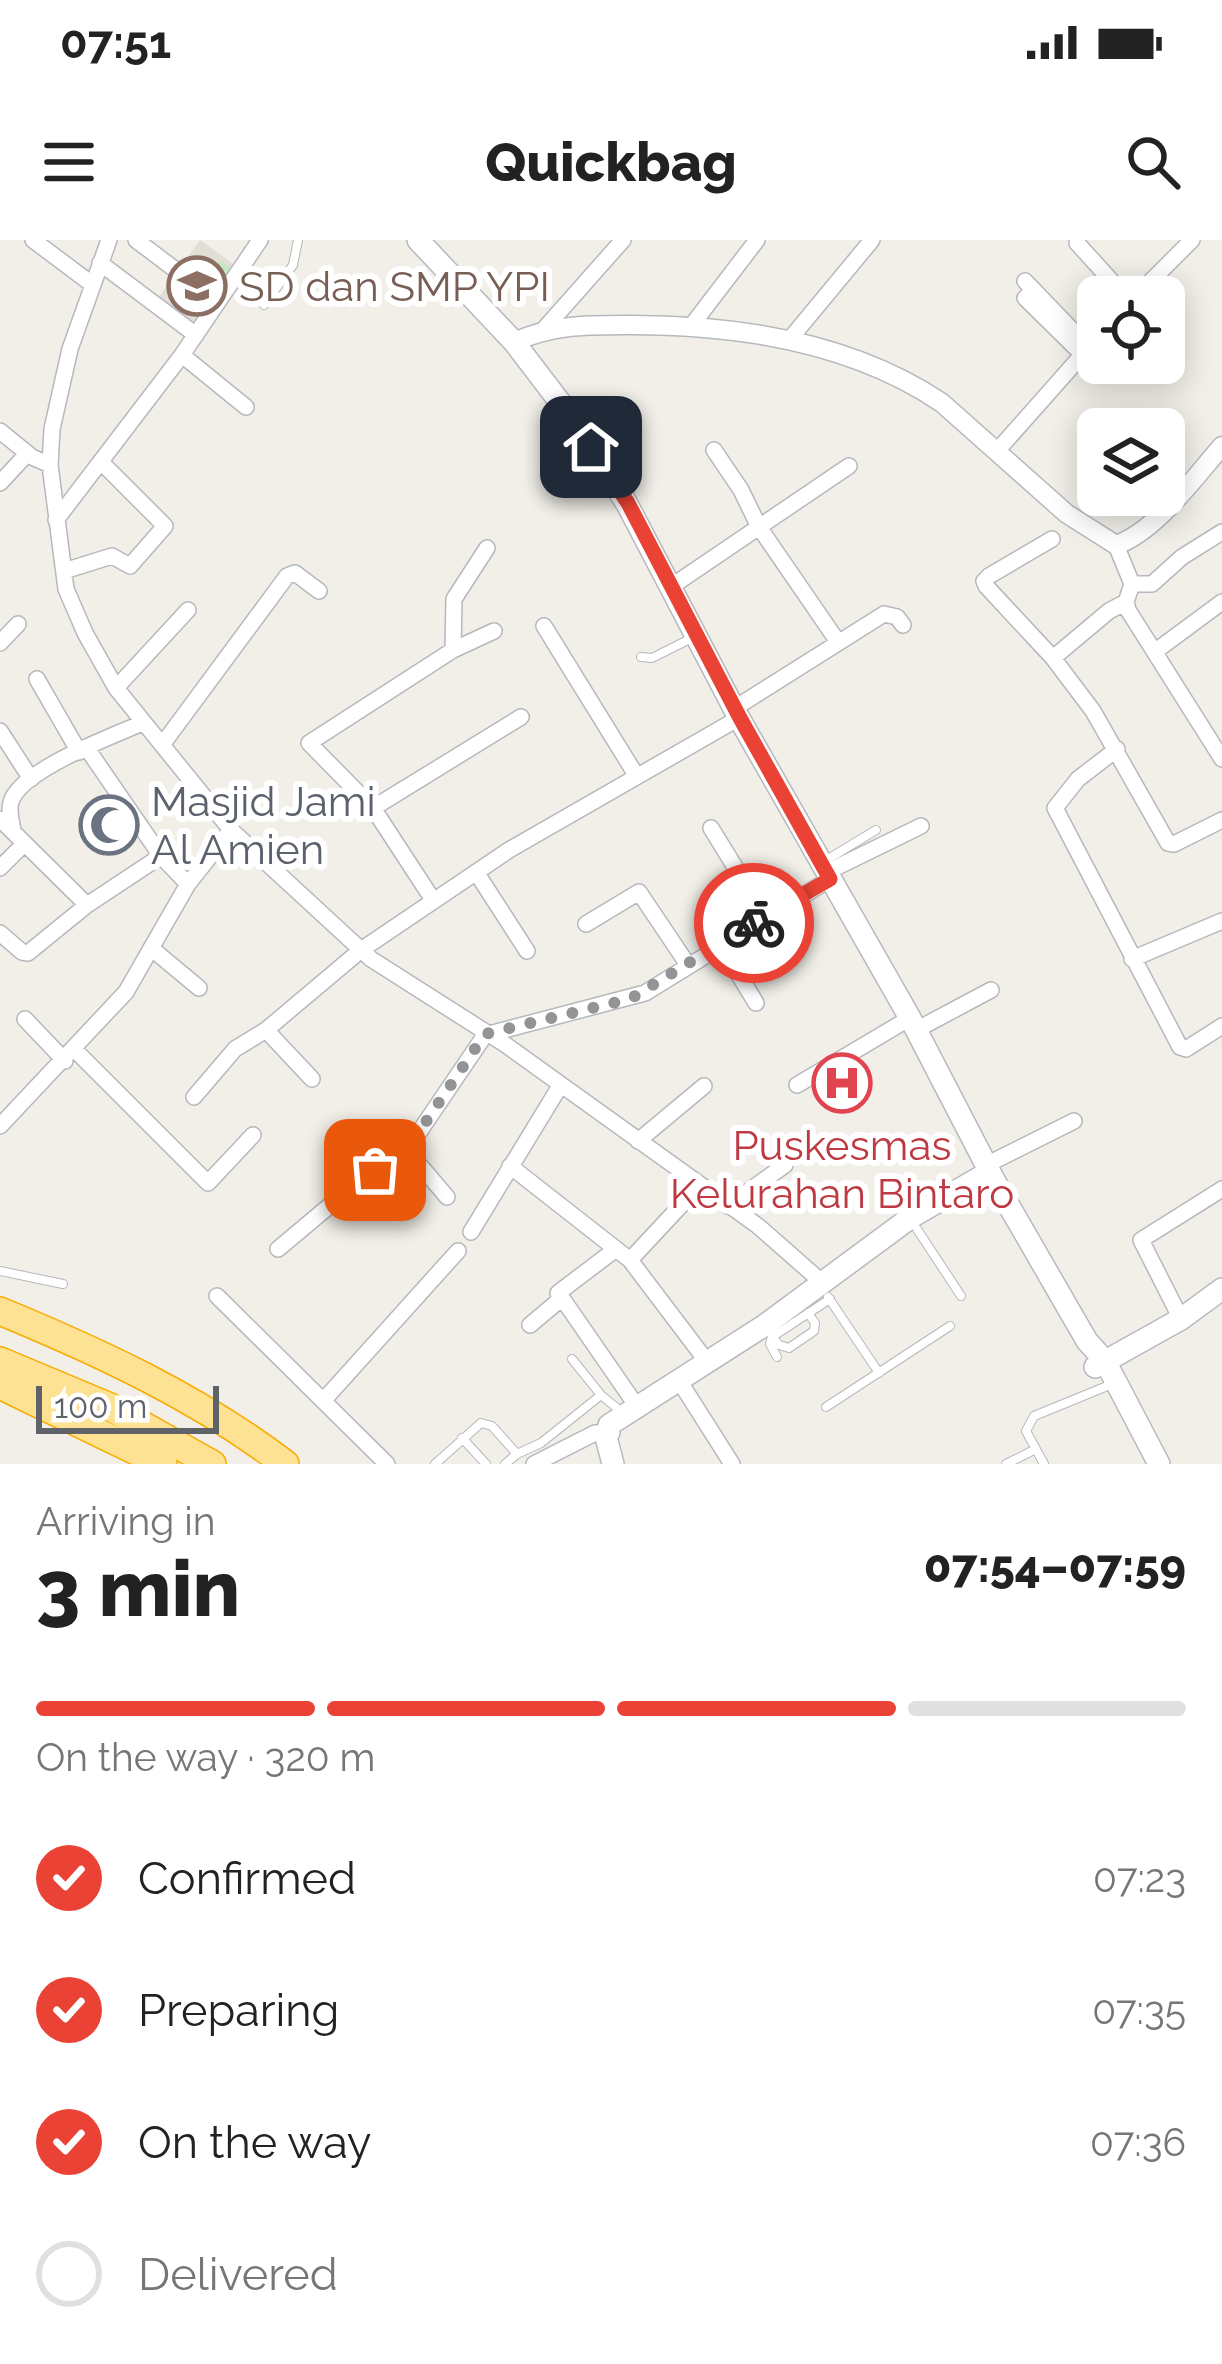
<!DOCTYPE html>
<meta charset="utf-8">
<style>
body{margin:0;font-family:Raleway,sans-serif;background:#f2f2f2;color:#222;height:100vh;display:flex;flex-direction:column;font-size:45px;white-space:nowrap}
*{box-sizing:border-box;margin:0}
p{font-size:39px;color:#767676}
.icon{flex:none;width:66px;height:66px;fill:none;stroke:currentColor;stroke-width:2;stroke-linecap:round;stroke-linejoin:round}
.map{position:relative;height:1224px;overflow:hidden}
.sheet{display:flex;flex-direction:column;background:#fff;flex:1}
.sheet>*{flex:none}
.buttons{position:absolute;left:1077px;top:36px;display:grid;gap:24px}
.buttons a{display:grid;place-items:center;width:108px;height:108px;border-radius:18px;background:#fff;box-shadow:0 6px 30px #0003;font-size:60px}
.scale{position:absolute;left:36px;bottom:30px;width:183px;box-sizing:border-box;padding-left:12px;border:6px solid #5f6368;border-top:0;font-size:33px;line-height:42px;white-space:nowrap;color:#5f6368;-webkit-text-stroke:9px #fff;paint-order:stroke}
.pin{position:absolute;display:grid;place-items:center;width:102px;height:102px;color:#fff;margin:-51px;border-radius:24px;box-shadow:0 6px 18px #0006}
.courier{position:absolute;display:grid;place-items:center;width:120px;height:120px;margin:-60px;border:9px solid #ea4335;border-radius:50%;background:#fff;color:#222;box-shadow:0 3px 15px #0007}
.overview em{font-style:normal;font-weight:800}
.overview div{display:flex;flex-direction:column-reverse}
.overview{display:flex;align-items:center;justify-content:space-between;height:204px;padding:0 36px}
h1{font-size:78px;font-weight:800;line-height:90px}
.bar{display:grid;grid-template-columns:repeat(4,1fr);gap:18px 12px;align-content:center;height:144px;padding:0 36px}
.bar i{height:15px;border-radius:9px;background:#e0e0e0}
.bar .on{background:#ea4335}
.bar p{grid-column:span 4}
ol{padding:0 36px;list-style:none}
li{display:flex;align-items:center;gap:36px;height:132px}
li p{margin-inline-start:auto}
li .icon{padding:12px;border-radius:50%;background:#ea4335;color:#fff;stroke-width:4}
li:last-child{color:#767676}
li i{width:66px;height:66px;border:6px solid #e0e0e0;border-radius:50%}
.status{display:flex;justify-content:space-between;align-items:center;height:84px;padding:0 60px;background:#fff;direction:ltr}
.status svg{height:33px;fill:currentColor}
header{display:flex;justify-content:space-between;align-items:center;height:156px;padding:0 36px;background:#fff;font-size:54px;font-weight:800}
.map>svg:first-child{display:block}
</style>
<div class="status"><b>07:51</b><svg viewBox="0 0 49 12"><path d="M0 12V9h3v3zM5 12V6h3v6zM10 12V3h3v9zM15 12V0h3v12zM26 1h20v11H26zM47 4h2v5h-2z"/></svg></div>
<header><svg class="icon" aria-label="menu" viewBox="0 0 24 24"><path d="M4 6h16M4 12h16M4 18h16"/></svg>Quickbag<svg class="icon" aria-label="search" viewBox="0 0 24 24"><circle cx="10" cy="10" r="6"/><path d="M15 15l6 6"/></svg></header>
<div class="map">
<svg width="1222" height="1224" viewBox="0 0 1222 1224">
<rect width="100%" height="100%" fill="#f1efe8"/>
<path fill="#e1ded6" d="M200,0L239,28L193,91L155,63Z"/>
<path fill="#c5e8c5" d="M219,21L232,29L205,68L192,60Z"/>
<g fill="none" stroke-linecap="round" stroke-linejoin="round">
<defs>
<path id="service" d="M264,65L293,25L298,0
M641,417L652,418L694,397
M823,622L876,590
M917,989L961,1056
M0,1031L63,1044
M828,1057L879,1133
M808,1073L815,1083L814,1091L789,1108L779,1105L772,1097L830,1059
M772,1096L770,1104L777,1117
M572,1119L601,1155
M826,1167L950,1086
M462,1198L486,1224
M435,1224L481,1183L492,1186L517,1214L541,1203L601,1155L624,1174
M505,1224L517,1214
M1006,1224L1036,1209
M1044,1224L1026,1191L1034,1176L1105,1147"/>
<path id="minor" d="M33,0L93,45
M109,0L70,109L52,189L50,225L66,349L85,393L116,448L231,590L371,719L506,805L758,986L824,1044
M136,0L177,31
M1077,3L1126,57
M100,23L196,95
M1025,41L1074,92
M1033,50L1025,58L1083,115
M1135,57L1192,0
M692,85L757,0
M545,88L623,0
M790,99L872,0
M182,115L246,167
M0,191L32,217L50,225
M714,210L741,250L759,287L838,402
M997,211L1098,97
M0,243L27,214
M56,280L182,115L260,0
M1052,299L989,336L984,341L986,346L1053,418L1093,471L1168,603L1174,604L1222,580
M1116,305L1132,344L1126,362L1128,370L1222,519
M64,331L112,316L130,326L165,286L101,222
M1132,344H1152L1182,317L1222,292
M672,346L849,226
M544,386L636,535
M0,403L18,384
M453,410L454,359L487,308
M1157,410L1222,362
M1053,418L1109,371L1126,362
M37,439L79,512
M116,448L188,370
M735,468L884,374L897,377L903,385
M0,491L31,539
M162,505L287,336L295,333L319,351
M86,507L161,616L188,644
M1117,509L1078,539L1055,568L1180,807L1186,809L1222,786
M373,568L521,477
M0,579L87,665
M711,588L765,676
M13,591C12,582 8,571 11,562C20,530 113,496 142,483
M0,628L24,604
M476,632L527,711
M827,632L921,586
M433,660L373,568L309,503L453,410L494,391
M586,684L639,652L688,725
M0,693L22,712L28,713L87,665L161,616
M721,705L756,763
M151,708L199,748
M1132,719L1222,681
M25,779L65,821
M266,790L312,839
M916,790L991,750
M75,810L208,943L253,895
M797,845L910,778
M194,857L235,809L266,790L361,710L509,610L739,478
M0,886L126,752L188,644L231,590
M638,901L704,846
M407,910L447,957
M986,925L1074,881
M510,926L630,1020L708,1123
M728,966L785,925
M471,992L560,846
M278,1009L371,931L390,938L396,934L407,910L485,795L645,753L830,639
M630,1020L699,946
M217,1056L387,1224
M562,1058L558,1053L616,1009
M1181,1079L1141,1000L1222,949
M530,1085L562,1058L638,1168
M680,1142L732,1224
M323,1161L458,1011
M534,1224L595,1193H612"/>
<path id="tertiary" d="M514,102C554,84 588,85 632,85C738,85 852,102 942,163L1067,274L1116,305C1155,292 1195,237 1222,206"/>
<path id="secondary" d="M418,0L514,102L572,178L627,264L739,478L910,778L994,940L1087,1101L1105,1121L1159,1224
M1095,1127L1181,1079L1222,1049
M613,1224L606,1197L609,1185L765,1085L910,978L989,932"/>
<path id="motorway" d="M0,1071C99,1112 199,1158 285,1224
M0,1121L110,1167L212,1224
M0,1145L163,1224"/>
</defs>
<use href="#service" stroke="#b5b8bc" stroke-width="10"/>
<use href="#minor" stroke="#b5b8bc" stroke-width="18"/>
<use href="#tertiary" stroke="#b5b8bc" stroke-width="21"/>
<use href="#secondary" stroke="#b6babf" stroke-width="24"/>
<use href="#motorway" stroke="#f9ab00" stroke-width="30"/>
<use href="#service" stroke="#fff" stroke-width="8"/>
<use href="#minor" stroke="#fff" stroke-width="15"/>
<use href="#tertiary" stroke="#fff" stroke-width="18"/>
<use href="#secondary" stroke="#fff" stroke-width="21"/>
<use href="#motorway" stroke="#fde293" stroke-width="27"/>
</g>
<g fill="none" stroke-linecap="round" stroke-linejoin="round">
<path stroke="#929495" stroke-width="12" stroke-dasharray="0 21.6" d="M375,930L387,938L397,934L407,910L485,794L630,759L754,683"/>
<path stroke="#ea4335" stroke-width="15" d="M591,207L628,263L740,478L830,639L754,683"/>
</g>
<defs>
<symbol id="school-ring" viewBox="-11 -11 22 22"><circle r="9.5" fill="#fff" stroke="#8d6e63" stroke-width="1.5"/><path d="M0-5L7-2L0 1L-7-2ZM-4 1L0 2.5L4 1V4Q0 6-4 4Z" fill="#8d6e63"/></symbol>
<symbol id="mosque-ring" viewBox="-11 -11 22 22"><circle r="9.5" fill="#fff" stroke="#6b7280" stroke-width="1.5"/><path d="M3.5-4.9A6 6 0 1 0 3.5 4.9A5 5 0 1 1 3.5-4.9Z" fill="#6b7280"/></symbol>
<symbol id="hospital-ring" viewBox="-11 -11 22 22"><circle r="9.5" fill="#fff" stroke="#e0444e" stroke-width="1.5"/><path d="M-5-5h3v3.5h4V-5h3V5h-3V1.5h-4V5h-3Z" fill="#e0444e"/></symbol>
</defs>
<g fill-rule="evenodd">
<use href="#school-ring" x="164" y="13" width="66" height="66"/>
<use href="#mosque-ring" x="76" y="552" width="66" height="66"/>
<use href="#hospital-ring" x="809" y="810" width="66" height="66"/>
</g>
<g text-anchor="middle" stroke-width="12" stroke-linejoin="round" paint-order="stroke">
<g font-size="42" fill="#785e54" stroke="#fff" text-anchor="start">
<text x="239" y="61">SD dan SMP YPI</text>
</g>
<g font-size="42" fill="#5b616d" stroke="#fff" text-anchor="start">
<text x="151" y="576">Masjid Jami<tspan x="151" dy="48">Al Amien</tspan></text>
</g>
<g font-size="42" fill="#be3a42" stroke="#fff">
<text x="842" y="920">Puskesmas<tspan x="842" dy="48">Kelurahan Bintaro</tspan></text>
</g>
</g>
</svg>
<div class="buttons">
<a><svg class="icon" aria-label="locate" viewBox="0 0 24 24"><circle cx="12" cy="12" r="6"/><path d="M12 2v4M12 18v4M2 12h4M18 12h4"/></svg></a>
<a><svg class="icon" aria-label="layers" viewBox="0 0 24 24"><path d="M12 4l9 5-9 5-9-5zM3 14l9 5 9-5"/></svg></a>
</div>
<div class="scale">100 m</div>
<div class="pin" style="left:375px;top:930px;background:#ea580c"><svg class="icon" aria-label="bag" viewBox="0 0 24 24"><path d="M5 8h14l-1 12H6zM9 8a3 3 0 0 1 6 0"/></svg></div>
<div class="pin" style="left:591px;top:207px;background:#1f2937"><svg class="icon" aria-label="home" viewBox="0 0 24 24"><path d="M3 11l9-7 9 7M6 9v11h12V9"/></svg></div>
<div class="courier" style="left:754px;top:683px"><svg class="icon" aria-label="bike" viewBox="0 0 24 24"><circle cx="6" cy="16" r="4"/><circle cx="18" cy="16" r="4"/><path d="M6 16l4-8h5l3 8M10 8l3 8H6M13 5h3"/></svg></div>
</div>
<section class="sheet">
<div class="overview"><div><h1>3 min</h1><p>Arriving in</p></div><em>07:54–07:59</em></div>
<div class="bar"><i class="on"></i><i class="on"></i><i class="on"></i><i></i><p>On the way · 320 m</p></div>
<ol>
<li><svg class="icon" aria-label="check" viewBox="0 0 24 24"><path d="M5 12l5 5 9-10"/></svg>Confirmed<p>07:23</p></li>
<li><svg class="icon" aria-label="check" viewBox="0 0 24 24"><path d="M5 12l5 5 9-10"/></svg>Preparing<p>07:35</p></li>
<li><svg class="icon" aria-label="check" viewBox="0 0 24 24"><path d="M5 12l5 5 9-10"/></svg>On the way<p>07:36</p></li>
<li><i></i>Delivered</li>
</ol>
</section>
